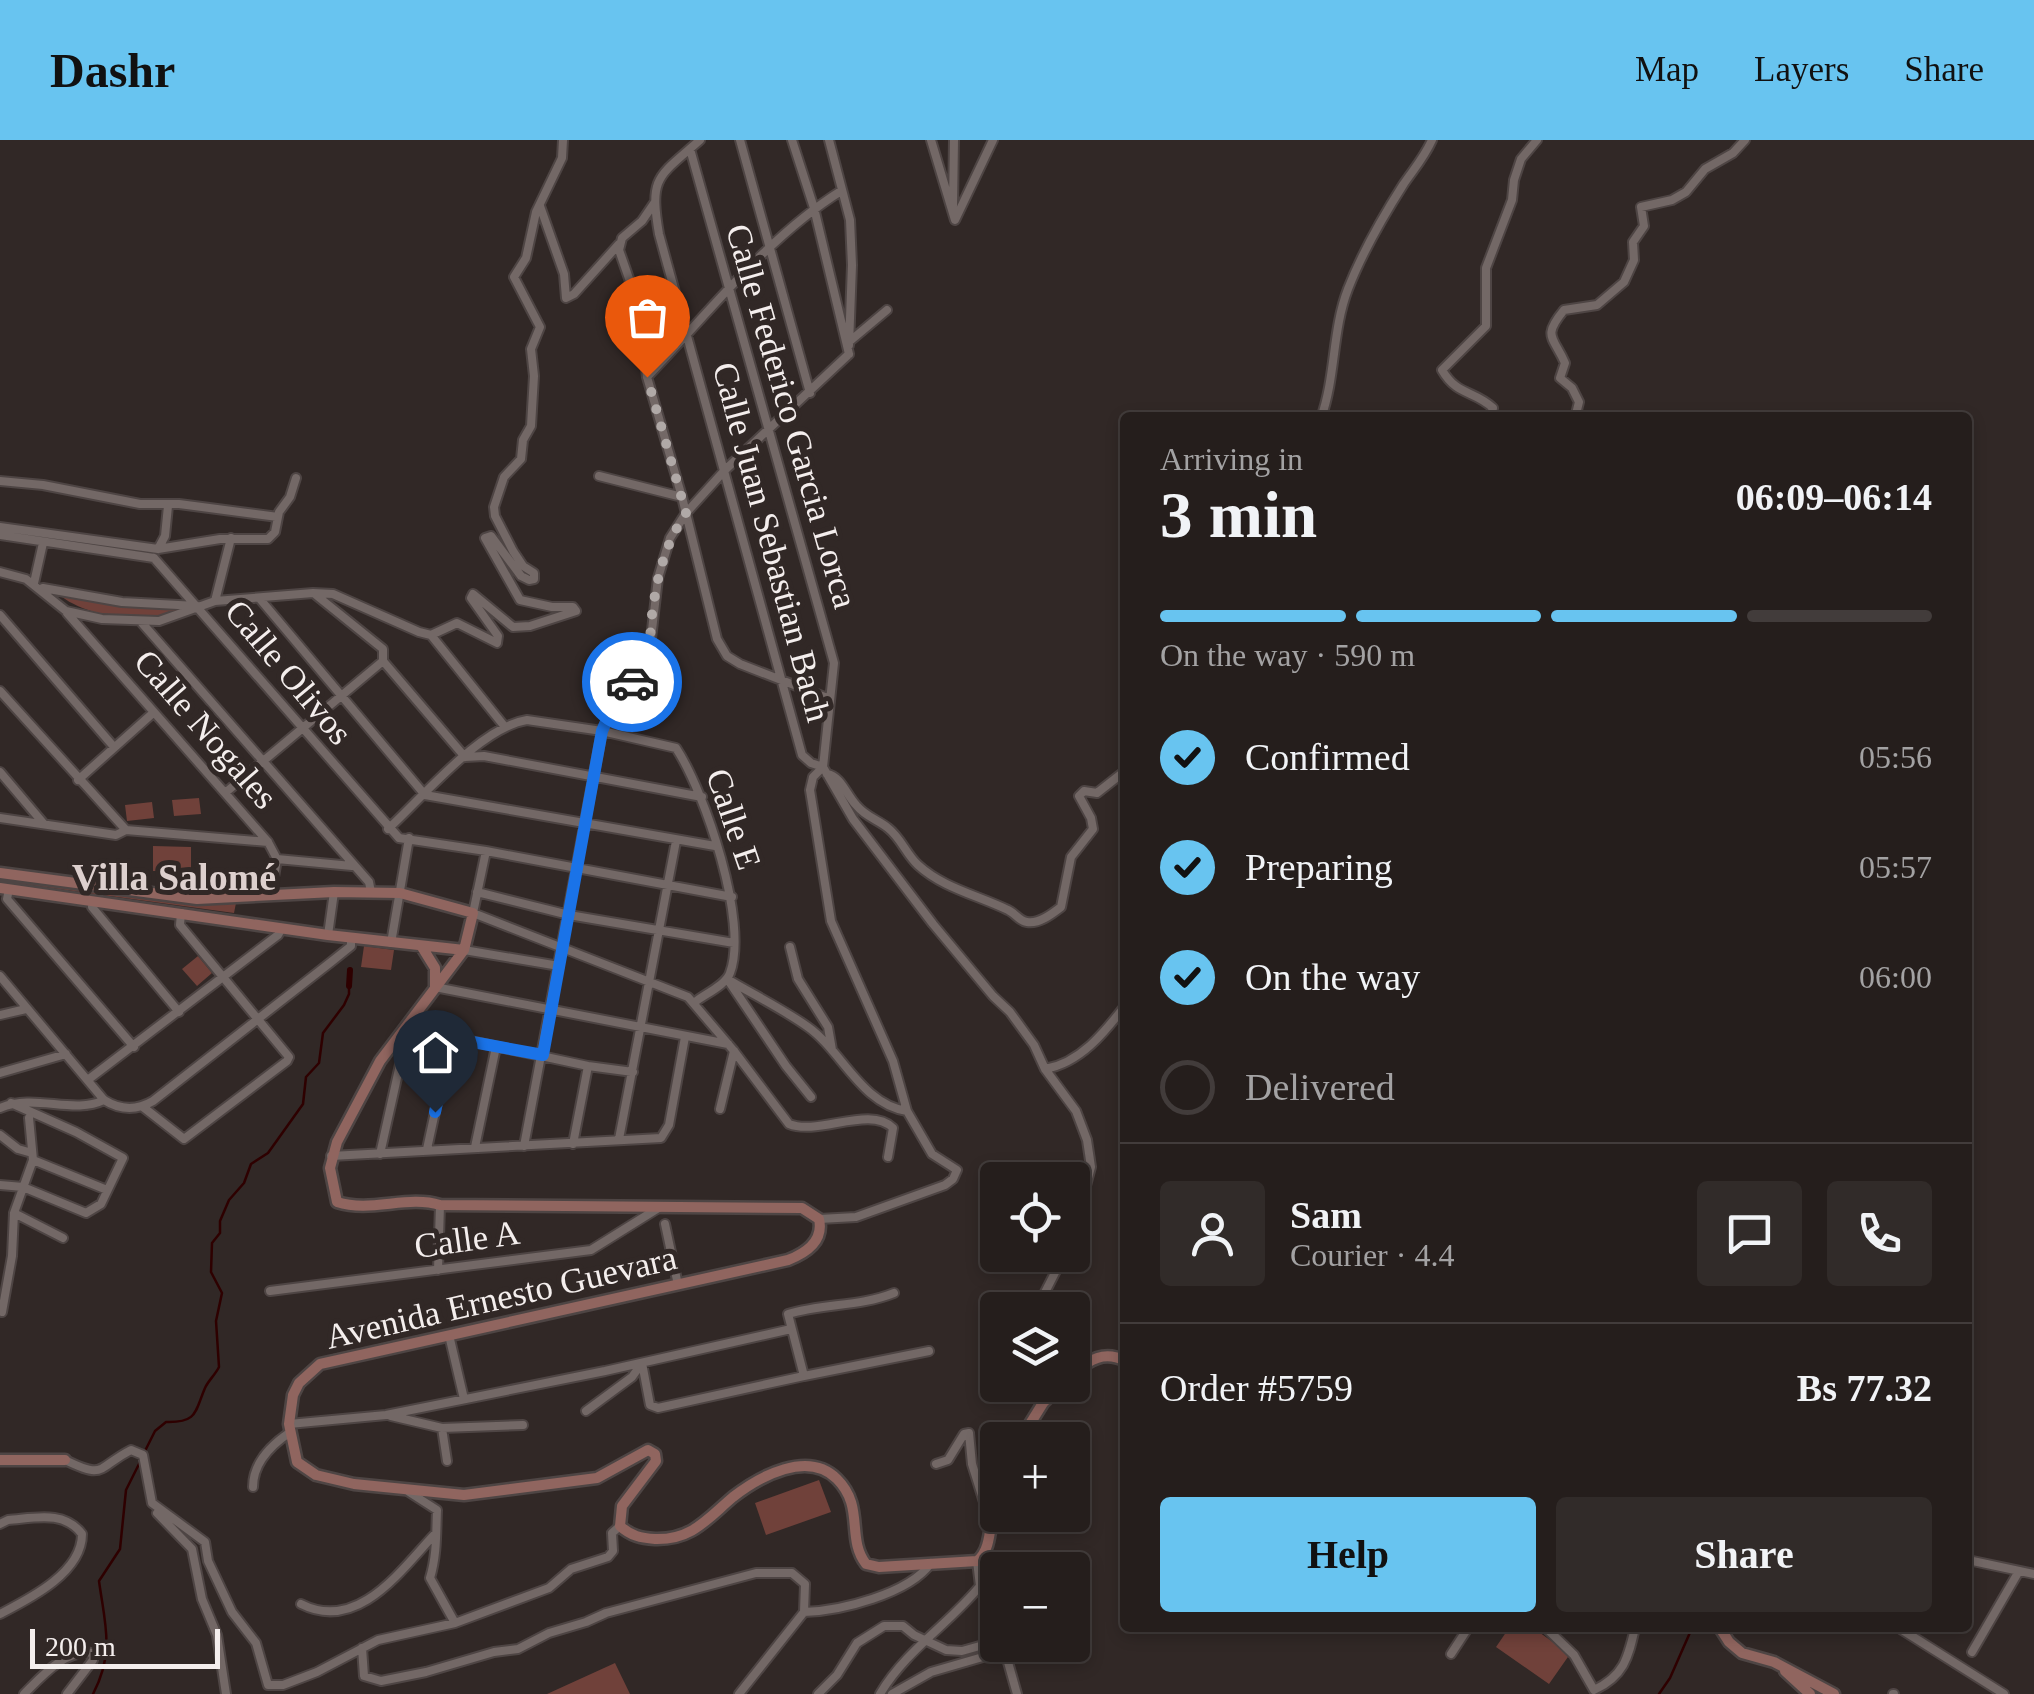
<!DOCTYPE html>
<meta charset="utf-8">
<style>
body{margin:0;font-family:Georgia,serif;background:#312b29;color:#f1f3f6;height:100vh;display:flex;flex-direction:column;font-size:38px;white-space:nowrap}
*{box-sizing:border-box;margin:0}
p{font-size:32px;color:#a3a2a3}
.icon{flex:none;width:55px;height:55px;fill:none;stroke:currentColor;stroke-width:2;stroke-linecap:round;stroke-linejoin:round}
.map{position:relative;flex:1;overflow:hidden}
.side{position:absolute;left:1120px;top:272px;width:852px;height:1220px;display:flex;flex-direction:column;background:#251e1c;border-radius:10px;box-shadow:0 5px 15px #0003,0 0 0 2px #423c3b}
.side>*{flex:none}
.fabs{position:absolute;left:980px;top:1022px;display:grid;gap:20px}
.fabs a{display:grid;place-items:center;width:110px;height:110px;border-radius:10px;background:#251e1c;box-shadow:0 5px 15px #0003,0 0 0 2px #423c3b;font-size:50px}
.scale{position:absolute;left:30px;bottom:25px;width:190px;box-sizing:border-box;padding-left:10px;border:5px solid #f4eeed;border-top:0;font-size:28px;line-height:35px;white-space:nowrap;color:#f4eeed;-webkit-text-stroke:8px #312826;paint-order:stroke}
.pin{position:absolute;display:grid;place-items:center;width:85px;height:85px;color:#fff;margin:-102px -42px;border-radius:50% 50% 50% 0;rotate:-45deg;box-shadow:0 0 10px #0007}
.pin .icon{rotate:45deg}
.courier{position:absolute;display:grid;place-items:center;width:100px;height:100px;margin:-50px;border:8px solid #1a73e8;border-radius:50%;background:#fff;color:#222;box-shadow:0 2px 12px #0007}
.headline em{font-style:normal;font-weight:700}
.headline div{display:flex;flex-direction:column-reverse}
.headline{display:flex;align-items:center;justify-content:space-between;height:170px;padding:0 40px}
h1{font-size:65px;font-weight:700;line-height:75px}
.bar{display:grid;grid-template-columns:repeat(4,1fr);gap:15px 10px;align-content:center;height:120px;padding:0 40px}
.bar i{height:12px;border-radius:8px;background:#423c3b}
.bar .selected{background:#68c4f0}
.bar p{grid-column:span 4}
.line{display:flex;align-items:center;gap:25px;padding:0 40px;border-top:2px solid #423c3b}
.line div{flex:1}
.round{display:grid;place-items:center;flex:none;width:105px;height:105px;border-radius:10px;background:#312b29}
ol{padding:0 40px;list-style:none}
li{display:flex;align-items:center;gap:30px;height:110px}
li p{margin-inline-start:auto}
li .icon{padding:10px;border-radius:50%;background:#68c4f0;color:#111;stroke-width:4}
li:last-child{color:#a3a2a3}
li i{width:55px;height:55px;border:5px solid #423c3b;border-radius:50%}
.primary-button{display:flex;gap:20px;margin-top:auto;padding:20px 40px}
.primary-button a{flex:1;height:115px;border-radius:10px;background:#68c4f0;color:#111;font-size:40px;font-weight:700;line-height:115px;text-align:center}
.primary-button a+a{background:#312b29;color:#f1f3f6}
header{display:flex;align-items:center;gap:60px;box-sizing:border-box;height:140px;padding:0 50px;background:#68c4f0;color:#111}
header strong{font-size:48px}
nav{display:flex;gap:55px;margin-inline-start:auto;font-size:35px}
.map>svg:first-child{display:block}
</style>
<header>
<strong>Dashr</strong>
<nav><a>Map</a><a>Layers</a><a>Share</a></nav>
</header>
<div class="map">
<svg width="2034" height="1554" viewBox="0 0 2034 1554">
<rect width="100%" height="100%" fill="#312826"/>
<path fill="#70413a" d="M62,457L126,466L186,469C157,490 89,477 62,457Z
M199,658L201,674L174,676L172,660Z
M152,662L154,678L127,681L125,665Z
M153,706L191,707V731H153Z
M0,738L180,764L236,763L234,773L0,741Z
M364,806L394,810L391,830L361,827Z
M198,816L212,833L197,846L182,829Z
M819,1340L831,1372L766,1395L755,1363Z
M1509,1488H1533L1570,1514L1549,1544L1496,1507Z
M615,1523L630,1554H547Z"/>
<g fill="none" stroke-linecap="round" stroke-linejoin="round">
<path stroke="#2e0000" stroke-width="2.5" d="M145,1311L155,1291L166,1282C198,1283 195,1271 205,1248C208,1241 215,1235 219,1227L216,1181L222,1153L211,1132L212,1103L220,1093V1081L229,1060L244,1043L251,1024L268,1013L303,964L306,937L319,923L323,893L344,865L349,854V846
M93,1554C115,1512 105,1485 99,1441L120,1409L126,1350L142,1318
M1659,1554L1670,1538L1692,1488"/>
<path stroke="#2e0000" stroke-width="6" d="M349,846L350,830"/>
<defs>
<path id="street" d="M700,0C658,37 649,36 659,94L802,615L811,623L823,627L813,637L810,650L831,781L893,921L907,971
M740,0L810,253
M792,0L814,68L849,214
M829,0L850,80L852,125L849,205
M931,0L955,80L993,0
M690,9L834,523L823,627L853,679L933,784L993,856L1010,872L1034,905L1045,929L1076,971L1087,1000L1091,1027L1072,1098
M655,62L642,81L622,98L619,110L639,167L647,237L682,357L717,499L727,516L740,524L830,559
M540,66L564,134L566,158L574,154L619,104
M953,66L954,0
M850,201L887,170
M647,237C708,174 766,98 841,51
M1321,278C1336,236 1332,190 1348,149C1362,113 1382,78 1403,45C1413,30 1424,18 1432,0
M1490,278L1493,268C1474,250 1457,256 1442,230L1486,186V128L1512,60L1514,40L1521,19L1537,0
M1575,278L1579,262L1572,248L1560,238L1565,223C1553,196 1542,197 1564,170L1597,165L1624,142L1634,120L1633,102L1644,86L1641,67L1672,60L1686,52L1705,29L1733,13L1745,0
M599,336L682,357
M0,341L43,345L140,364H179L278,377
M0,387L158,409L220,399H268L275,392L279,372L290,357L296,338
M0,395L154,418
M158,409L165,396L168,366
M154,418L399,698L486,711L732,757
M0,432L26,439L66,471L102,479L159,481L215,461L313,453L333,454L419,492L431,495L457,483L497,503L498,496L471,458L473,454L513,487L530,486L576,471L573,467H552L520,460L485,398L491,396L521,436L529,440L534,439V433L523,426L513,411L495,376L494,367L504,337L521,319L523,300L531,286L534,236L531,209L540,187L514,137L526,118L536,72L562,18L563,0
M34,443L43,403
M43,448L122,462L197,466
M316,455L383,509V521L465,617
M260,459L425,655
M215,461L231,398
M67,473L268,702L277,719L271,755
M0,475L114,607
M142,483L369,742L371,752
M431,495L505,587
M0,551L126,690
M465,617L484,616L702,657
M0,632L44,684
M827,634C842,637 846,655 857,666C865,676 878,680 888,688C901,698 906,714 918,725C943,748 977,755 1008,770C1015,773 1019,781 1027,782C1039,784 1052,774 1061,767L1071,717L1093,689L1091,678L1079,656L1084,651L1097,653L1125,631
M78,640L153,573
M225,653L383,521
M425,655L715,706
M0,678L116,695L126,690L268,702
M388,689C423,657 481,587 527,580L602,591L676,608C705,652 749,783 730,833C726,845 705,854 695,862
M486,711L473,773L688,857L734,911L789,984C818,996 870,965 893,988L888,1017
M277,719L352,726
M9,749L7,759L134,907
M477,752L569,775L734,803
M93,761L92,767L179,872
M328,795L334,752
M391,803L409,698
M790,807L798,839L828,887L832,910
M464,810L559,826
M0,836L104,960
M727,839C754,855 783,869 808,887C842,911 861,964 907,971L932,1014L957,1030L953,1039L945,1045L856,1077L819,1079
M730,843L786,926L811,957
M435,847L728,904
M0,875L26,869
M406,887L588,926L633,932
M1045,929C1080,923 1104,893 1125,866
M0,933L66,914
M89,939L278,795L282,788
M104,960C120,970 136,971 153,961L331,822L351,806V798
M143,967L184,999L287,921L289,917L180,785L181,773
M0,968C35,953 73,975 104,960
M720,969L734,911
M0,995L18,1009L32,1013
M619,999L676,701
M573,1004L588,926
M524,1006L602,591L612,568L642,531L649,516L658,438L670,398L686,373L725,330L849,214
M475,1007L496,907
M427,1009L451,898
M380,1014L403,911V899L398,896
M331,1016L661,998L669,985L685,897
M33,1020L107,1050
M0,1045L23,1047L86,1073L101,1064L123,1018L76,992L11,963
M14,1073L63,1098
M665,1084L678,1145
M438,1130L440,1065
M270,1151L591,1110L660,1067
M894,1153C859,1167 824,1163 788,1174L804,1236L929,1211
M1036,1170L1064,1115
M2,1172L12,1116L14,1073L33,1020L29,978
M449,1195L464,1259
M586,1271L632,1237L642,1223L650,1265L658,1268L804,1236
M391,1276L442,1288L523,1285
M289,1284L386,1275L605,1231L791,1189
M442,1288L447,1321
M65,1320C106,1340 96,1328 131,1310L143,1315L152,1363L205,1402L208,1421L232,1472L256,1503L268,1545H283L317,1532L378,1500L455,1483L549,1448L571,1429L608,1417L613,1411L612,1393L620,1386
M936,1324L948,1320L964,1294L969,1293L972,1324L989,1378
M253,1347C253,1323 270,1306 289,1293
M409,1352L437,1370C436,1393 437,1415 430,1438L455,1483
M157,1373L192,1409L202,1459L217,1495L226,1554
M0,1384L8,1380C35,1378 64,1370 82,1394C82,1433 29,1459 0,1474
M1968,1420L2034,1434
M301,1464C358,1493 401,1430 434,1395
M804,1472C840,1471 909,1454 931,1423
M1546,1488L1574,1515L1594,1550C1624,1536 1628,1518 1635,1488
M1899,1488L2004,1554
M362,1508L364,1536L381,1541L426,1532L494,1512L518,1509L549,1493L586,1482L606,1473L756,1433H792L805,1444L804,1472L739,1554
M1972,1512L2019,1431
M1451,1514L1468,1488
M1006,1515L1017,1554
M24,1554C43,1535 65,1509 94,1513L93,1520L67,1554
M818,1554L837,1535L857,1503L884,1486H903L914,1495L946,1510L962,1511L994,1502
M880,1554C906,1510 948,1485 980,1446L977,1421
M892,1554L931,1532L1000,1512
M1893,1554H1894"/>
<path id="secondary" d="M0,733L197,759L334,752L400,753L473,773L464,810L380,921L337,1002L330,1028L337,1062C371,1073 407,1055 440,1065L802,1068L819,1079C824,1101 806,1113 788,1120L320,1224L299,1243L293,1255L289,1284L297,1322L316,1335L354,1344L464,1355L597,1338L648,1310L655,1314L656,1321L622,1366L620,1386C631,1396 641,1398 655,1399C692,1400 707,1379 733,1357C760,1336 808,1310 837,1339C865,1367 846,1398 866,1424L879,1427L977,1421C994,1408 988,1377 998,1354
M0,748L328,795L464,810
M422,807L435,828V847
M1072,1233C1090,1220 1104,1210 1125,1221
M1020,1300L1043,1263L1061,1245
M0,1320H65
M1720,1488L1729,1502L1742,1513L1774,1522L1834,1554
M1785,1531L1810,1554"/>
</defs>
<use href="#street" stroke="#4e4544" stroke-width="12"/>
<use href="#secondary" stroke="#4e4544" stroke-width="15"/>
<use href="#street" stroke="#736866" stroke-width="8"/>
<use href="#secondary" stroke="#90655f" stroke-width="10"/>
</g>
<g fill="none" stroke-linecap="round" stroke-linejoin="round">
<path stroke="#b0a9a7" stroke-width="10" stroke-dasharray="0 18" d="M632,542C655,517 648,491 654,461C659,428 668,400 686,373L647,237"/>
<path stroke="#1a73e8" stroke-width="12" d="M435,972L451,898L543,915L602,591L612,568L632,542"/>
</g>
<g text-anchor="middle" stroke-width="10" stroke-linejoin="round" paint-order="stroke">
<g font-size="35" fill="#f4eeed" stroke="#312826">
<text transform="translate(792 276) rotate(74)" y="12">Calle Federico Garcia Lorca</text>
<text transform="translate(772 402) rotate(75)" y="12">Calle Juan Sebastian Bach</text>
<text transform="translate(289 532) rotate(50)" y="12">Calle Olivos</text>
<text transform="translate(206 589) rotate(49)" y="12">Calle Nogales</text>
<text transform="translate(734 679) rotate(71)" y="12">Calle E</text>
<text transform="translate(467 1099) rotate(-8)" y="12">Calle A</text>
<text transform="translate(501 1157) rotate(-13)" y="12">Avenida Ernesto Guevara</text>
</g>
<g font-size="38" font-weight="bold" fill="#ddd0ce" stroke="#312826">
<text x="174" y="750">Villa Salomé</text>
</g>
</g>
</svg>
<div class="fabs">
<a><svg class="icon" aria-label="locate" viewBox="0 0 24 24"><circle cx="12" cy="12" r="6"/><path d="M12 2v4M12 18v4M2 12h4M18 12h4"/></svg></a>
<a><svg class="icon" aria-label="layers" viewBox="0 0 24 24"><path d="M12 4l9 5-9 5-9-5zM3 14l9 5 9-5"/></svg></a>
<a>+</a>
<a>−</a>
</div>
<div class="scale">200 m</div>
<div class="pin" style="left:647px;top:237px;background:#ea580c"><svg class="icon" aria-label="bag" viewBox="0 0 24 24"><path d="M5 8h14l-1 12H6zM9 8a3 3 0 0 1 6 0"/></svg></div>
<div class="pin" style="left:435px;top:972px;background:#1f2937"><svg class="icon" aria-label="home" viewBox="0 0 24 24"><path d="M3 11l9-7 9 7M6 9v11h12V9"/></svg></div>
<div class="courier" style="left:632px;top:542px"><svg class="icon" aria-label="car" viewBox="0 0 24 24"><path d="M5 17H2v-5l4-1 3-4h7l3 4 3 1v5h-3M9 17h6M6 11h13"/><circle cx="7" cy="17" r="2"/><circle cx="17" cy="17" r="2"/></svg></div>
<section class="side">
<div class="headline"><div><h1>3 min</h1><p>Arriving in</p></div><em>06:09–06:14</em></div>
<div class="bar"><i class="selected"></i><i class="selected"></i><i class="selected"></i><i></i><p>On the way · 590 m</p></div>
<ol>
<li><svg class="icon" aria-label="check" viewBox="0 0 24 24"><path d="M5 12l5 5 9-10"/></svg>Confirmed<p>05:56</p></li>
<li><svg class="icon" aria-label="check" viewBox="0 0 24 24"><path d="M5 12l5 5 9-10"/></svg>Preparing<p>05:57</p></li>
<li><svg class="icon" aria-label="check" viewBox="0 0 24 24"><path d="M5 12l5 5 9-10"/></svg>On the way<p>06:00</p></li>
<li><i></i>Delivered</li>
</ol>
<div class="line" style="height:180px"><a class="round"><svg class="icon" aria-label="person" viewBox="0 0 24 24"><circle cx="12" cy="8" r="4"/><path d="M4 21q1-7 8-7t8 7"/></svg></a><div><b>Sam</b><p>Courier · 4.4</p></div><a class="round"><svg class="icon" aria-label="chat" viewBox="0 0 24 24"><path d="M4 5h16v11H9l-5 4z"/></svg></a><a class="round"><svg class="icon" aria-label="phone" viewBox="0 0 24 24"><path d="M5 4h4l2 5-3 2q2 4 5 5l2-3 5 2v4C11 20 4 13 5 4z"/></svg></a></div>
<div class="line" style="height:130px"><div>Order #5759</div><b>Bs 77.32</b></div>
<div class="primary-button"><a>Help</a><a>Share</a></div>
</section>
</div>
